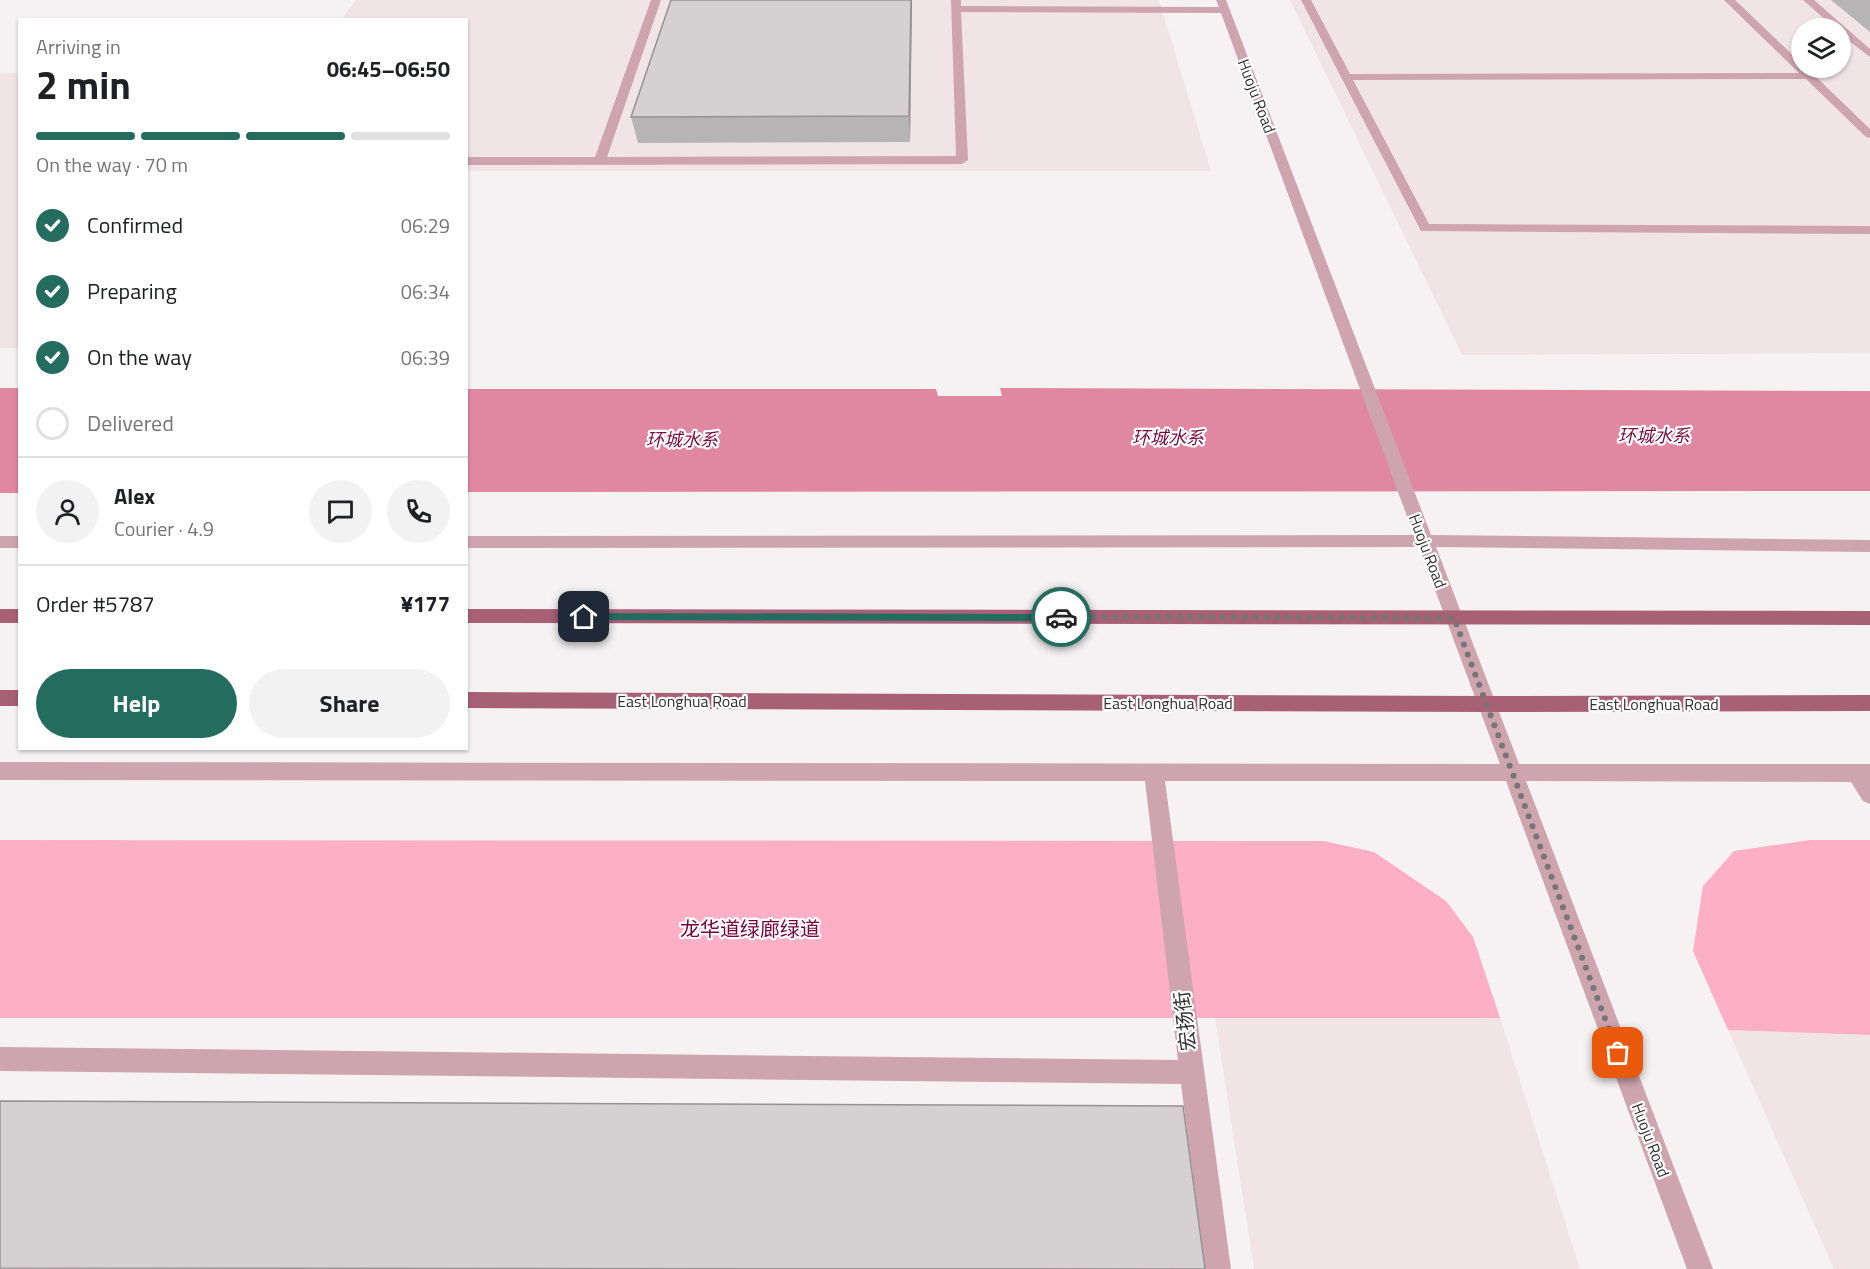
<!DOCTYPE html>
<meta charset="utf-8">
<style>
body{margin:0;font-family:"Titillium Web","Noto Sans SC",sans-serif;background:#f2f2f2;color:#202124;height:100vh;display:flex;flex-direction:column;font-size:22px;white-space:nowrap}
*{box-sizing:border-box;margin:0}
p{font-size:20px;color:#757577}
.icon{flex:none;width:33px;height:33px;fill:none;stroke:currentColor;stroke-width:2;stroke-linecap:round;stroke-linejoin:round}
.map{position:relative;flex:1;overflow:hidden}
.panel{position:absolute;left:18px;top:18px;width:450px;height:732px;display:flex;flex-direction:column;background:#fff;border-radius:0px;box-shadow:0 2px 4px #0004}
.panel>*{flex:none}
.controls{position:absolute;left:1791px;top:18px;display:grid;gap:12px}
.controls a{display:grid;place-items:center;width:60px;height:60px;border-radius:50%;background:#fff;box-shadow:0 2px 4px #0004;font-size:30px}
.pin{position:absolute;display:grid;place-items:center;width:51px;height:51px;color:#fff;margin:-26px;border-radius:12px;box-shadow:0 3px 9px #0006}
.courier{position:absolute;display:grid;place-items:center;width:60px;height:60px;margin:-30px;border:4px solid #256c60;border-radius:50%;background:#fff;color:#222;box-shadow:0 2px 8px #0007}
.headline em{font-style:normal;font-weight:700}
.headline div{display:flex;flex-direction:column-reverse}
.headline{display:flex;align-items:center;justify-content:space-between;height:102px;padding:0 18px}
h1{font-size:39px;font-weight:700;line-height:45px}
.bar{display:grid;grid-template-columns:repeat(4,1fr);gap:9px 6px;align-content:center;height:72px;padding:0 18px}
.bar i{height:8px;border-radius:4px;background:#e0e0e0}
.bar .active{background:#256c60}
.bar p{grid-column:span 4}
.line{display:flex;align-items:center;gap:15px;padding:0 18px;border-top:2px solid #e0e0e0}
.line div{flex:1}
.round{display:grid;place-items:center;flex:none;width:63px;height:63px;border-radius:32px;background:#f2f2f2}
ol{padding:0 18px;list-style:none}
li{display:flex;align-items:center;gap:18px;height:66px}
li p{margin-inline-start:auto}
li .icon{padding:6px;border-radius:50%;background:#256c60;color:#fff;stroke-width:4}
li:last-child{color:#757577}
li i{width:33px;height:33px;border:3px solid #e0e0e0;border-radius:50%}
.primary-button{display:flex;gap:12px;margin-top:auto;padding:12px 18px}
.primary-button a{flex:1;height:69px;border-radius:36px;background:#256c60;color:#fff;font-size:24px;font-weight:700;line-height:69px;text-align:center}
.primary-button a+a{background:#f2f2f2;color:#202124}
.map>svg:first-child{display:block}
</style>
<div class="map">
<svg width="1870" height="1269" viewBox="0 0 1870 1269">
<rect width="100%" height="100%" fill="#f6f2f3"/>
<path fill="#f0e4e7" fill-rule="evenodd" d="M356,0H1159L1211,171H467L466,20H341Z
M1290,0H1870V353L1462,355ZM1802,28H1840V68H1802Z
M0,73H19V348H0Z
M1215,1018H1500L1580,1269H1254Z
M1728,1030L1870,1035V1269H1834Z"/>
<path fill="#fdafc6" d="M0,840L1324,841L1374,852L1446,901L1473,937L1500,1018H0Z
M1810,840H1870V1035L1728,1030L1693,951L1703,886L1734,851Z"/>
<path fill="#e087a2" d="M0,388H19V493H0Z
M1000,388L1870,391V491L467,492L466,389H936L938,396H1002Z"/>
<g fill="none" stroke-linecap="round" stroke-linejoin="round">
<path fill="#cea4af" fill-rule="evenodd" d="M651,0H661L607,157L956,156L951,0H961V6L1219,7L1216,0H1226L1431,535L1870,540V552L1436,547L1519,764H1870V804L1863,801L1851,782L1526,781L1713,1269H1687L1506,781H1165L1231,1269H1205L1181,1084L0,1071V1047L1178,1060L1145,781L0,780V762L1500,764L1419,547L466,548V536L1414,535L1221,13L961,12L968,160L962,164L466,165V157H595Z
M1301,0H1311L1350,74L1799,73L1724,0H1735L1802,64V68H1806L1813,74L1870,129V138L1866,137L1806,79L1353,80L1429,224L1870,226V234L1421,231Z
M1803,0H1814L1870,49V57L1840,34V28H1835Z
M0,536H20V548H0Z"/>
<path fill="#a86077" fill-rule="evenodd" d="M0,609H20V623H0Z
M466,609L1870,611V625L466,623Z
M0,690H20V706H0Z
M466,692L1486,696L1870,695V711L1486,712L466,708Z"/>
</g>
<path fill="#b7b4b5" d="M912,0L910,142L638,143L631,117Z
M1831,0H1870V32Z"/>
<path fill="#959293" d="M911,0H912L910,142L909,116Z"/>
<path fill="#d5d1d2" stroke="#959293" stroke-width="1.5" d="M671,0H911L909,116L631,117Z
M0,1101L1183,1106L1205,1269L0,1268Z"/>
<path fill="#256c60" d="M584,613L1061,614L1066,617L1061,621L584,620L579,617Z"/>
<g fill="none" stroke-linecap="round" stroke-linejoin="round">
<path stroke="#777575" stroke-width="6" stroke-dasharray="0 10.8" d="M1061,617L1454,618L1618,1053"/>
</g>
<g text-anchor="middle" stroke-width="4.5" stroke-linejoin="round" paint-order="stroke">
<g font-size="16" fill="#323131" stroke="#fff">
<text transform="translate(1257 96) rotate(69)" y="6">Huoju Road</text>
<text transform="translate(1428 551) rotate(69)" y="6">Huoju Road</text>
<text x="682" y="707">East Longhua Road</text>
<text x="1168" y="709">East Longhua Road</text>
<text x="1654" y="710">East Longhua Road</text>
<text transform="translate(1651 1140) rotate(69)" y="6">Huoju Road</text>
</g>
<g font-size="18" font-style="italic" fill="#780b3e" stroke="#fff">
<text x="1654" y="442">环城水系</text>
<text x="1168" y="444">环城水系</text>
<text x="682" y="446">环城水系</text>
</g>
<g font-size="20" fill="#74053b" stroke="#fff">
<text x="750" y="936">龙华道绿廊绿道</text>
</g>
<g font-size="20" fill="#323131" stroke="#fff">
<text transform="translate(1185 1021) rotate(-97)" y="7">宏扬街</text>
</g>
</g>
</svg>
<div class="controls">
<a><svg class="icon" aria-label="layers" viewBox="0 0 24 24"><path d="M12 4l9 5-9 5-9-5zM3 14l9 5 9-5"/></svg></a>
</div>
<div class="pin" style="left:1618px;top:1053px;background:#ea580c"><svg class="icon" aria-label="bag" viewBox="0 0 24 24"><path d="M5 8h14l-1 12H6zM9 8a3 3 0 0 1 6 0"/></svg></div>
<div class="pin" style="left:584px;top:617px;background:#1f2937"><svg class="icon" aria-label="home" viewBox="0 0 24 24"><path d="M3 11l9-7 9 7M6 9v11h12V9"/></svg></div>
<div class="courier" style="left:1061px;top:617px"><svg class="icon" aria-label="car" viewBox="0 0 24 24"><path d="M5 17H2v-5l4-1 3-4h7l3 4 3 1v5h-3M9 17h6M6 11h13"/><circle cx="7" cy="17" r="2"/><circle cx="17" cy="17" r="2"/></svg></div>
<section class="panel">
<div class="headline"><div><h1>2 min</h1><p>Arriving in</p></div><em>06:45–06:50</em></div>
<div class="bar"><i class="active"></i><i class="active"></i><i class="active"></i><i></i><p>On the way · 70 m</p></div>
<ol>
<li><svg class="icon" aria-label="check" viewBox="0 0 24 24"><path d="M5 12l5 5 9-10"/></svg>Confirmed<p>06:29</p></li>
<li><svg class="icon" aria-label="check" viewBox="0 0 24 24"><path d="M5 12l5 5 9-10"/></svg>Preparing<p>06:34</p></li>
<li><svg class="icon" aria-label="check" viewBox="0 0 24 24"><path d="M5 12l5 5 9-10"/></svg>On the way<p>06:39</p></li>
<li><i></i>Delivered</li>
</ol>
<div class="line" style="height:108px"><a class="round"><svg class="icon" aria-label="person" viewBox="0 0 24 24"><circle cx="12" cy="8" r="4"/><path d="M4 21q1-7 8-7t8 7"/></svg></a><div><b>Alex</b><p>Courier · 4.9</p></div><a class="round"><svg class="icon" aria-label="chat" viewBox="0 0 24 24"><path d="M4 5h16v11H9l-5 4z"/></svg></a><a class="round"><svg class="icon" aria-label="phone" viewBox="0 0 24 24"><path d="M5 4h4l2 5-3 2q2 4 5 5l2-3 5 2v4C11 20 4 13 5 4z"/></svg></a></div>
<div class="line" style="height:78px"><div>Order #5787</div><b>¥177</b></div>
<div class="primary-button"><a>Help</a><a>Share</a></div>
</section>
</div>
